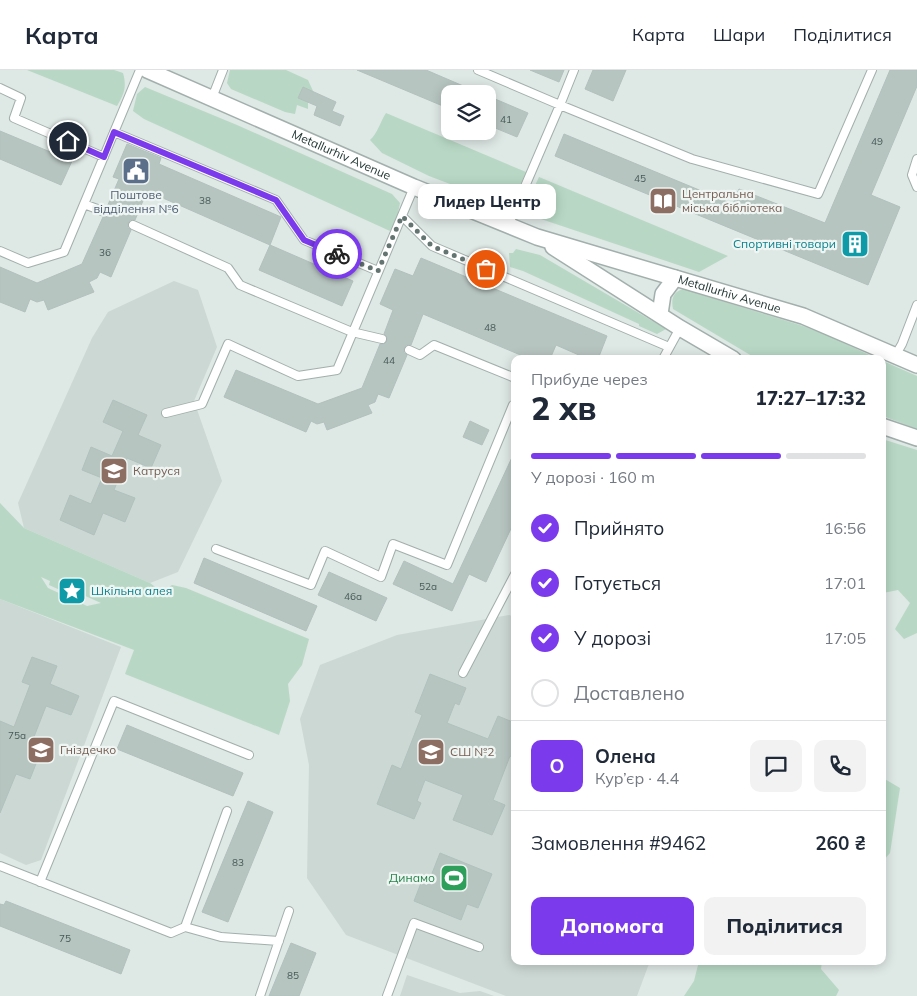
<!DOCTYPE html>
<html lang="uk">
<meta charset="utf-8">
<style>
body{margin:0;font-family:Mulish,sans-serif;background:#f2f2f3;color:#1f2937;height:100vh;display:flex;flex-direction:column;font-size:19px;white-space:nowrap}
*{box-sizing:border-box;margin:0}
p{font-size:16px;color:#747a83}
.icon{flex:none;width:28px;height:28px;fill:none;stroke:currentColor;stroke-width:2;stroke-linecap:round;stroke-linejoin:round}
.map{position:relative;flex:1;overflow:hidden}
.panel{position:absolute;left:511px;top:285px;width:375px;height:610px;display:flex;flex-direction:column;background:#fff;border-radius:10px;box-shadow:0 2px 12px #0003}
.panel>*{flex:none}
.controls{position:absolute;left:441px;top:15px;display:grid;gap:10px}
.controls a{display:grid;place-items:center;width:55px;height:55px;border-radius:10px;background:#fff;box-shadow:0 2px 12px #0003;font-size:25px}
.pin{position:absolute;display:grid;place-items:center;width:42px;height:42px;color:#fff;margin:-21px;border:2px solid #fff;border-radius:50%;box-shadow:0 1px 5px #0007}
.courier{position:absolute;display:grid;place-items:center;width:50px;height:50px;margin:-25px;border:4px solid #7c3aed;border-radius:50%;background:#fff;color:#222;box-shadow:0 1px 6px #0007}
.bubble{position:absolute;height:35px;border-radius:10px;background:#fff;box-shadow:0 2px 12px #0003;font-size:16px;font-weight:800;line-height:35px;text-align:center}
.overview em{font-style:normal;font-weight:800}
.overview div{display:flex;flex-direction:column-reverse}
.overview{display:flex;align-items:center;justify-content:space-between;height:85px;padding:0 20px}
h1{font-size:32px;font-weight:800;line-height:38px}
.bar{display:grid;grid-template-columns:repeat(4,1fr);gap:8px 5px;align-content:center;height:60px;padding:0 20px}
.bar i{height:6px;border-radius:4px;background:#e0e1e3}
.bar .active{background:#7c3aed}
.bar p{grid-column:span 4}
.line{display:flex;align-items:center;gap:12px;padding:0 20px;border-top:1px solid #e0e1e3}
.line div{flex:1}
.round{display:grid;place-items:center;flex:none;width:52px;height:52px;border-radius:10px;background:#f2f2f3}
ol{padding:0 20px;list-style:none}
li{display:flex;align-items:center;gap:15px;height:55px}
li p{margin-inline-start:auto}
li .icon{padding:5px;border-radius:50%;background:#7c3aed;color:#fff;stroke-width:4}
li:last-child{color:#747a83}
li i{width:28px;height:28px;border:2px solid #e0e1e3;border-radius:50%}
.button{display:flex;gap:10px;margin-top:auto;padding:10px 20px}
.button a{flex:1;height:58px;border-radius:10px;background:#7c3aed;color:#fff;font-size:20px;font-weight:800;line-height:58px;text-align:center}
.button a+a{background:#f2f2f3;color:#1f2937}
header{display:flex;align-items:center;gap:30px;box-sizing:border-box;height:70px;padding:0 25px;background:#fff;border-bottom:1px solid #e0e1e3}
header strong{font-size:24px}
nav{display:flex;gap:28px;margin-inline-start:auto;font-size:18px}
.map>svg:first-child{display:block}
</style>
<header>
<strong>Карта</strong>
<nav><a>Карта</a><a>Шари</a><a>Поділитися</a></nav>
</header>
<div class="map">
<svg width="917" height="926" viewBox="0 0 917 926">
<rect width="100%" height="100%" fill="#dee8e5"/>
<path fill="#ccd8d4" d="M174,211L198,220L217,277L194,331L222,411L178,502L150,513L24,458L18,433L92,268L108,242Z
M0,529L121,577L41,790L26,795L0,783Z
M509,545L515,547V891H650L637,926H506L346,865L307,808L309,695L300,649L320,595L397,565Z
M407,905L460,923L480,921L494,926H400Z"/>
<path fill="#b8d8c5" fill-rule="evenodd" d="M27,0H114L123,3C127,17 124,24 117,36Z
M230,0H286L308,10L313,21L308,32V39L297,35L295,44L285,42L231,19L227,13Z
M145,17L237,55L392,124L400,133L397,148L390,161L144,49L133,41L137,24Z
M386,43L526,102L513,131L503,134L429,106L382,83L370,70C378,63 380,52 386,43Z
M539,107L728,186L699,202L532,146L527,141L526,135Z
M516,179L540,185L666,259L657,264L639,256V254L523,201L510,197L509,183H513Z
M683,219L803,256L829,266L878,289H757L673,239C671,229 673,222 683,219Z
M883,291L917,306V359L883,346Z
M882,369L917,380V563L904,569L895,559L910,533L898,520L883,523Z
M0,433L24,458L150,513L162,522L172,515L186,518L309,569L302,595L288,614L290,631L279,665L125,604L134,580L0,529ZM41,507L50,511L49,515L69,524L72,520L101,533L87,536L48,518Z
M883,708L900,718L890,783L883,791Z
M699,891H822L821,899L839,920L836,926H684L694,911Z"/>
<path fill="#b7c5c1" stroke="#b1c1bd" d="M357,0H426L482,24H450V39Z
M530,0H564L559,12Z
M593,0H626L613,31L585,19Z
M890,0H917V16L871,125L900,137L868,215L555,86L564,64L733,134L739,119L825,153Z
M303,17L336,32L332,41L344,46L340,56L314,45L317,36L298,28Z
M488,26L528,43L517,67L488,55Z
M0,61L72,91L61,115L0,89Z
M127,74L161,88L159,94L281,147L270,175L147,121L135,150H130L128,153V158L131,160L111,207L100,202L97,208L89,212L94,222L48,240L44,230L37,232L30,229L25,242L0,232V197L37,213L82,194L103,147H108L110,144V139L107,137L119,109L113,107Z
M270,175L353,211L342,236L259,200Z
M421,188L607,266L598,289H588L556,275L550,289H530L423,244L411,275H406L404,278V283L407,285L389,328L378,324L375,332L368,335L372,343L327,360L324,352L317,354L311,351L306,362L224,327L236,300L318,334L362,318L380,274H384L387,271V267L384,264L393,240L380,234L395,199L413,206Z
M113,330L147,345L138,365L161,375L151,398L127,388L114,420L135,428L125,452L103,443L94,465L60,450L70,425L91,434L102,408L82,400L91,377L112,386L123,361L103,352Z
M470,351L489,360L482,375L463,367Z
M515,381V450L486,512L469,504L452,541L393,514L404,491L453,514Z
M204,488L317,536L306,561L194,513Z
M329,502L387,528L376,551L318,525Z
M32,587L57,596L50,614L79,626L71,645L46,636L30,677L41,681L30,709L16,704L0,743V651L14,657L30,615L22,612Z
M430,604L466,618L459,635L455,633L447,653L488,669L498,646L515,653V688L510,686L493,730L505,735L492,765L453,750L463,725L425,710L417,731L421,733L414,749L377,734L392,695L401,699L422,645L415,642Z
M127,655L243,703L233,726L117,679Z
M248,731L273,742L228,852L202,842Z
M440,783L492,804L478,838L467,834L461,850L414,831L421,813L427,816Z
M6,831L130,880L121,904L0,856V834L4,835Z
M291,873L316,883L299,926H269Z"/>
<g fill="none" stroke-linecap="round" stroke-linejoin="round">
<defs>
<path id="service" d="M478,0L560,35L574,0
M0,18L21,28L14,48L104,87
M212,28L223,0
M114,62L276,130L304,170L378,201
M917,89L912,105L917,117
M84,134L105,142
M402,146L432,176L669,277
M133,155L228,198L240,215L352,262L382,269
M508,156L560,35L692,89L818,124L872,0
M0,181L28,193L64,182L140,0
M409,280L420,285L434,275L515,308
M895,286L902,274L917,235
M663,289L680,258
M166,343L202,334L228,274L298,306L337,300L414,117
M216,479L311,515L325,481L381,507L393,474L447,495L513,335
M463,603L515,504
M0,796L171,863L185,857L227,741
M40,812L114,631L249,685
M185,857L221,867L279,871
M260,926L289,841
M387,926L414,853L479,877"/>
<g id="tertiary">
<path id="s1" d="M147,0L414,117L537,167L803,246L917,295"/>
<path d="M553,177L680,258L733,289"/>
<path d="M660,244L663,224L675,208"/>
<path d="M882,356L917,368"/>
</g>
</defs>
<use href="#service" stroke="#a2afac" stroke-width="10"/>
<use href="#tertiary" stroke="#a2afac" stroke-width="18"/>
<use href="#service" stroke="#fff" stroke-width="8"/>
<use href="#tertiary" stroke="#fff" stroke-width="15"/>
</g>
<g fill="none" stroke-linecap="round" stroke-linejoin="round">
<path stroke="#637471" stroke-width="5" stroke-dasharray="0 9" d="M337,184L378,201L402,146L432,176L486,199"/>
<path stroke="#7c3aed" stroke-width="6" d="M68,71L104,87L114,62L276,130L304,170L337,184"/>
</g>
<defs>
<symbol id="civic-square" viewBox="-11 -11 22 22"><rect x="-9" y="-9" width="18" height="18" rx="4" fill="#5c6f8a" stroke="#eef5f2"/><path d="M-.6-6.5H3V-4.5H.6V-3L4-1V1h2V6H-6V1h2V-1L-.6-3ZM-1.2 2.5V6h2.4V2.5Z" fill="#fff"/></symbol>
<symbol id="library-square" viewBox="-11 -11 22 22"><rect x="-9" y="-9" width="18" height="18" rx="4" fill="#8d6e63" stroke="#eef5f2"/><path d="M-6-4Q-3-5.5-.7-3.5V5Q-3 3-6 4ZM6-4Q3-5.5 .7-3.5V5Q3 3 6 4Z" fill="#fff"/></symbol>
<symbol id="building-square" viewBox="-11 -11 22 22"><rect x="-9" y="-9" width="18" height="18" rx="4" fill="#0f9aa8" stroke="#eef5f2"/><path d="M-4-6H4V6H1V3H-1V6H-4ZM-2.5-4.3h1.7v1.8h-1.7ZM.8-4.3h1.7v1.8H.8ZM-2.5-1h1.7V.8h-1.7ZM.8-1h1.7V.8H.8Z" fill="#fff"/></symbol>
<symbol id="school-square" viewBox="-11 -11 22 22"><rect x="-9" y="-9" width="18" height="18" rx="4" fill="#8d6e63" stroke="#eef5f2"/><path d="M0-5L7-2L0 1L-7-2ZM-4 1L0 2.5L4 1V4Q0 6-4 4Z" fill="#fff"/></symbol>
<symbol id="sight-square" viewBox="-11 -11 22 22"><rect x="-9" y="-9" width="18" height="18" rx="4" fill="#0f9aa8" stroke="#eef5f2"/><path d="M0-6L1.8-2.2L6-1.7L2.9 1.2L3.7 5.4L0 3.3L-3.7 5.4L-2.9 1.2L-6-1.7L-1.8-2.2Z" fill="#fff"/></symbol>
<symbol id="stadium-square" viewBox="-11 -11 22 22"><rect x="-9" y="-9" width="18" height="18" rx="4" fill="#2e9e5b" stroke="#eef5f2"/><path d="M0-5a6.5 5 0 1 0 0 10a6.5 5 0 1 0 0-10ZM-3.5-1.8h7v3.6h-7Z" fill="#fff"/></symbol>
</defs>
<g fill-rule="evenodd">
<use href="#civic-square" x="120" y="85" width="32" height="32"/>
<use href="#library-square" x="647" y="115" width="32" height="32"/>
<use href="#building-square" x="839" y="158" width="32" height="32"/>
<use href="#school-square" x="98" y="385" width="32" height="32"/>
<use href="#sight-square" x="56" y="505" width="32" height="32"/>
<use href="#school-square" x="25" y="664" width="32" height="32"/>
<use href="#school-square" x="415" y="666" width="32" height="32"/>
<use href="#stadium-square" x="438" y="792" width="32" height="32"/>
</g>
<g text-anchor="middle" stroke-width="4.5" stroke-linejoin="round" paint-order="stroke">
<g font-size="10" fill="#465a56">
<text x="506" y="53">41</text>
<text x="877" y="75">49</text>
<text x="640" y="112">45</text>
<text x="205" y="134">38</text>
<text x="105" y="186">36</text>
<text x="490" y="261">48</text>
<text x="389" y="294">44</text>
<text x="428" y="520">52а</text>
<text x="353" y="530">46а</text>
<text x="17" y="669">75а</text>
<text x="238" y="796">83</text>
<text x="65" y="872">75</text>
<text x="293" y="909">85</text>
</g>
<g font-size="12" fill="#213633" stroke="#eef5f2">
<text dy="4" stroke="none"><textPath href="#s1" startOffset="212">Metallurhiv Avenue</textPath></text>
<text dy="4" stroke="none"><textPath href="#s1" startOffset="625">Metallurhiv Avenue</textPath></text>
</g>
<g font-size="12" fill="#785e54" stroke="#eef5f2" text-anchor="start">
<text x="682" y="128">Центральна<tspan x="682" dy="14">міська бібліотека</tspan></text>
<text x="133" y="405">Катруся</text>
<text x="60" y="684">Гніздечко</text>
<text x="450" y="686">СШ №2</text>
</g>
<g font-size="12" fill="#4e5e75" stroke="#eef5f2">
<text x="136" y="129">Поштове<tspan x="136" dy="14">відділення №6</tspan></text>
</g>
<g font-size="12" fill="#0d838f" stroke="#eef5f2" text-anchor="end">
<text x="836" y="178">Спортивні товари</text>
<text x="91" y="525" text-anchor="start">Шкільна алея</text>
</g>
<g font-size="12" fill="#27864d" stroke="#eef5f2" text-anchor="end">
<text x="435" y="812">Динамо</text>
</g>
</g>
</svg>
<div class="controls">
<a><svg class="icon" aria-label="layers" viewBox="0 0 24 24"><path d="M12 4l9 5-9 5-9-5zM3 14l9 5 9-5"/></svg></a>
</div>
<div class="pin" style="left:486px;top:199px;background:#ea580c"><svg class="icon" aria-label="bag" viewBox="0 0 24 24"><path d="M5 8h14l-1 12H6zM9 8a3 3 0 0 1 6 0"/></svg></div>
<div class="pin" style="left:68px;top:71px;background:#1f2937"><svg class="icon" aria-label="home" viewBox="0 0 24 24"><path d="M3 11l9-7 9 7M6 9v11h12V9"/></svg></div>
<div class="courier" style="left:337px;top:184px"><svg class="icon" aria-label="bike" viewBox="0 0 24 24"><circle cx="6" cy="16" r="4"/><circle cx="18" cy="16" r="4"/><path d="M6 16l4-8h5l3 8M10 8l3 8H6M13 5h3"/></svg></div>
<div class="bubble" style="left:418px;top:114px;width:138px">Лидер Центр</div>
<section class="panel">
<div class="overview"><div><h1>2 хв</h1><p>Прибуде через</p></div><em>17:27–17:32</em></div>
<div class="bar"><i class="active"></i><i class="active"></i><i class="active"></i><i></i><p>У дорозі · 160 m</p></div>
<ol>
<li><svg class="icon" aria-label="check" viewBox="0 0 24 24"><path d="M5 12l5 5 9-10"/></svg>Прийнято<p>16:56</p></li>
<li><svg class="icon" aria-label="check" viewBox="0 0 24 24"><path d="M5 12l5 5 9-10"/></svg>Готується<p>17:01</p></li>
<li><svg class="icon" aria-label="check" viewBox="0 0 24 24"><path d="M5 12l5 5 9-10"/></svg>У дорозі<p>17:05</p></li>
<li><i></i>Доставлено</li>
</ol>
<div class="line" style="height:90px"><b class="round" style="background:#7c3aed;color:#fff">О</b><div><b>Олена</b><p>Кур’єр · 4.4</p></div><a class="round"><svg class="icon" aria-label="chat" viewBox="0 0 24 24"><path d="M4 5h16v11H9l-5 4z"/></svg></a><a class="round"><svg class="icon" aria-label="phone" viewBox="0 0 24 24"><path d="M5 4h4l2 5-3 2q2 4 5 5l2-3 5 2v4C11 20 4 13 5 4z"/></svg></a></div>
<div class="line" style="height:65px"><div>Замовлення #9462</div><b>260 ₴</b></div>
<div class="button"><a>Допомога</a><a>Поділитися</a></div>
</section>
</div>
